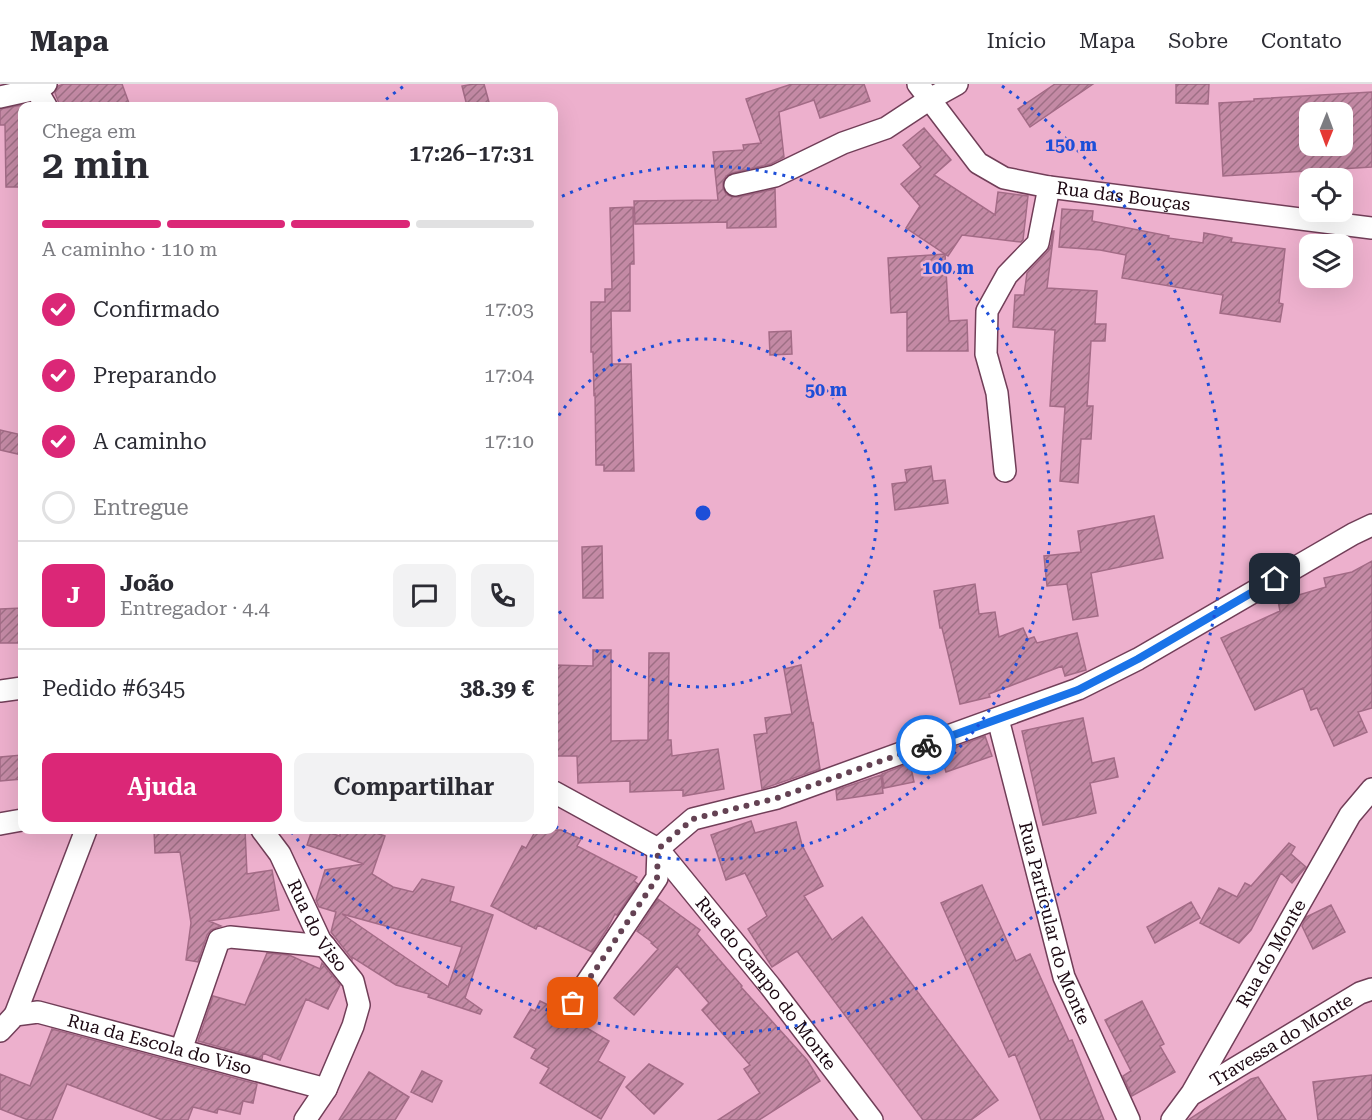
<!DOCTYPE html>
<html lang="pt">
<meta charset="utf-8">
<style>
body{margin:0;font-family:"Roboto Serif",serif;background:#f2f2f3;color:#2b2b33;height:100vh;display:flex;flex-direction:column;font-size:22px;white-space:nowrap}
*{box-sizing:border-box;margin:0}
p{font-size:20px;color:#7c7c81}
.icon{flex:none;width:33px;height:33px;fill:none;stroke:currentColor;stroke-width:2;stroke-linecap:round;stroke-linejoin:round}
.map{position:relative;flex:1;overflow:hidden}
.details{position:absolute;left:18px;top:18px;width:540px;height:732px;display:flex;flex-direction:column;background:#fff;border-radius:12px;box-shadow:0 6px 24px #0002}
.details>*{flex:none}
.needle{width:39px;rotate:181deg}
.buttons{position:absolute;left:1299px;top:18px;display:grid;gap:12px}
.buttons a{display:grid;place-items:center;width:54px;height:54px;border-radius:12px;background:#fff;box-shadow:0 6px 24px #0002;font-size:30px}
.pin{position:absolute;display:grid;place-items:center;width:51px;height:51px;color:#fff;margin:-26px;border-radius:12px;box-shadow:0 3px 9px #0006}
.courier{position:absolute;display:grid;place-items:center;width:60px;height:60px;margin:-30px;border:4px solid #1a73e8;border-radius:50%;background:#fff;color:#222;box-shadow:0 2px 8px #0007}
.summary em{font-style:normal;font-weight:600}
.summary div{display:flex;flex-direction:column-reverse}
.summary{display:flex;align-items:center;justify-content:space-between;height:102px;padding:0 24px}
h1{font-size:39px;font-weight:600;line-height:45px}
.bar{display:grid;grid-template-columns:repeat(4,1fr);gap:9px 6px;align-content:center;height:72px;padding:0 24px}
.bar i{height:8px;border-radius:4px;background:#e1e1e2}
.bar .active{background:#db2777}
.bar p{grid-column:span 4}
.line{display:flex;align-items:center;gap:15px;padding:0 24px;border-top:2px solid #e1e1e2}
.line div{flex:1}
.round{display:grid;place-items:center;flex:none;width:63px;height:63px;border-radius:12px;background:#f2f2f3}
ol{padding:0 24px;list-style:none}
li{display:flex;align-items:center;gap:18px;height:66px}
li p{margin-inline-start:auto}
li .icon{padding:6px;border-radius:50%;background:#db2777;color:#fff;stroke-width:4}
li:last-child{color:#7c7c81}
li i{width:33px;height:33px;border:3px solid #e1e1e2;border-radius:50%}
.primary-button{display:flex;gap:12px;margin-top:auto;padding:12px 24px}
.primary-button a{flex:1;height:69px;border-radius:12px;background:#db2777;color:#fff;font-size:24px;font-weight:600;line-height:69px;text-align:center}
.primary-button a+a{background:#f2f2f3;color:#2b2b33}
header{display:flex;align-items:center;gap:36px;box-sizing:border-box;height:84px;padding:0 30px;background:#fff;border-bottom:2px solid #e1e1e2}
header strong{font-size:28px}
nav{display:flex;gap:33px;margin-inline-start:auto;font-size:21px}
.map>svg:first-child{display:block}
</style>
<header>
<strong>Mapa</strong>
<nav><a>Início</a><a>Mapa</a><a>Sobre</a><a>Contato</a></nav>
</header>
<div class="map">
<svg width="1372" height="1036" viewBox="0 0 1372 1036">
<defs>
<pattern id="building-hatch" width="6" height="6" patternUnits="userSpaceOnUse" patternTransform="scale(1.5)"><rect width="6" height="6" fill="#c48aa5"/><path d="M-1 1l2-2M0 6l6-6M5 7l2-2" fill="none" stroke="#9e6f85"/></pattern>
</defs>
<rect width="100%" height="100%" fill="#edb0cd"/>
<path fill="url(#building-hatch)" stroke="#a36b86" stroke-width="1.5" fill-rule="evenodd" d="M64,0H122L130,22H60L55,9L58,2Z
M474,0H484L490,22H467L462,2Z
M792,0H864L870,17L820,34L814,16L779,28L784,73L771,80L732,89L726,92L723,98V104L726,110L732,113H738L775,105L776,143L727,144V138L635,140L634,117L718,116L713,68L744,66L743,61L761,59L746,15Z
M1055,0H1093L1030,43L1018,25Z
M1176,0H1209L1208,20L1176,19Z
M1372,8V83L1223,92L1219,19L1254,17V15ZM1310,28H1342V62H1310Z
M22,21V103H6L5,41H0V25Z
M924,44L951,76L934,91L995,131L998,108L1028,112L1023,156L1021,158L962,151L948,172L906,144L920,122L901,100L921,83L903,61Z
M633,123L634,180H630V227H611L612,280H631L634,387H604V381H596L595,310L594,311L593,268H591V218H605V205H612L610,124Z
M1062,125L1093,127L1092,137L1169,152L1168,154L1203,159L1204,149L1232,154L1231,158L1285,165L1279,219L1283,220L1280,238L1220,229L1223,211L1122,194L1126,171L1100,166L1059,163Z
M1053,147H1054L1047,204L1097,207L1095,240H1106L1105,257H1091L1087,322H1093L1091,355H1081L1078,399L1060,397L1065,323L1050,322L1055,246L1013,243L1015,211H1024L1027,189L1048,167L1051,161Z
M945,170L949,237L967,236L968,267H907V228L891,229L888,174Z
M791,247L792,270L770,271L769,248Z
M0,346L22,351V371L0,366Z
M931,382L933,397L945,396L948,419L895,426L892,400L907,398L905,386Z
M1154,432L1163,474L1091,489L1098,532L1073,536L1067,500L1047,502L1044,472L1081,468L1078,447Z
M602,462L603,514H583L582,463Z
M1372,477V624L1358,628L1367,648L1334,662L1317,624L1311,626L1303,604L1255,626L1221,554L1280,527L1278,517L1326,503L1324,494L1352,488Z
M975,500L979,530L995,528L999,553L1023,544L1028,555L1034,553L1037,559L1077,549L1086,586L1065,592L1062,582L989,610L990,613L960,620L942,544H940L934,507Z
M22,524V559H0V525Z
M593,566H611V657L648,656L649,569H669L668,656H671L672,672L718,665L724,705L683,712V706L630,708V697L578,699L577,672H554V581L593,582Z
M801,581L812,640L813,639L820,685L762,705L754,651L767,649L765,634L792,630L784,585Z
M1083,634L1092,679L1114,674L1118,693L1090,699L1096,729L1043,741L1022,647Z
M985,652L992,672L946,688L940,669Z
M22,671V695L0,697V673Z
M910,679L914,698L884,704L882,690Z
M881,691L883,709L837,716L836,706Z
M751,737L755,749L796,738L802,761L823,802L804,812L832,856L862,833L998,1016L971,1036H923L797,867L772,883L748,845L767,832L745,789L726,796L711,751Z
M154,746H245L247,790L272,786L279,826L209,837L221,842L211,846L207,851L198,878L186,876L191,839L180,768L155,769Z
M312,746H319L340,752V746H378L376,749L385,752L372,790L393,803L413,808L422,795L454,803L450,817L493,831L465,914L482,926L480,930L428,913L429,910L396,901L352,873V875L331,848L336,828L319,823L316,816L325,786L364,780L307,761ZM342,830L462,863L448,903L447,902Z
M536,746H561L581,755L577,762L637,793L634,797L638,800L617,831L615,830L607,845L592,868L538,841L536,845L491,822L522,762L526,764Z
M1289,759L1295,763L1291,770L1306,783L1292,799L1281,789L1251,846L1239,859L1200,839L1219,804L1237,813L1245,799L1251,802Z
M982,801L1016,877L1030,870L1069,957L1072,956L1104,1036H1041L1015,970L1009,973L941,819Z
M658,815L700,846L697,850L742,902L741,903L807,976L820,997L759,1036H718L760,1009L744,985L750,981L702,926L709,919L677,882L634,931L614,914L658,865L651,859L652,858L637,847Z
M1191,818L1200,834L1155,859L1147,843Z
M1331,821L1345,848L1313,865L1302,842L1306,833Z
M267,869L289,871L320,885L322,879L340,901L328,925L306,915L280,976L263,969L262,975L198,957L213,912L245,921Z
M540,917L569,931L568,933L609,957L598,977L625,993L601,1035L540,999L549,984L531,974L536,965L514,953L531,925L535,927Z
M1142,917L1164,960L1160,962L1175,988L1132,1012L1123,992L1131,987L1105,936Z
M52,945L257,1000L253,1019L243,1017L240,1030L218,1025L217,1029L193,1023L188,1036H162L67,1000L52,1036H28L0,1025V990L30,1002Z
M649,980L683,1000L654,1030L626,1003Z
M422,987L442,997L432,1018L411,1008Z
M369,988L409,1013L395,1036H339Z
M1372,991V1036H1318L1313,998Z
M1258,993L1286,1036H1188L1251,995Z"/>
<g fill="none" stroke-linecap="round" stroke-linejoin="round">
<defs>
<g id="minor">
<path id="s1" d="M918,0L978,79L1004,94L1049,103L1372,144"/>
<path d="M36,5L46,22"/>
<path d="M0,13L36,5L46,0"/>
<path d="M735,101L775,92L843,59L886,44L930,15L957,0"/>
<path d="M1005,387L997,309L986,270L987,227L1007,191L1038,159L1049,103"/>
<path d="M0,607L22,604"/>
<path id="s2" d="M998,635L1064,893L1129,1036"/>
<path id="s3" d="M554,708L658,765L770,902L872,1036"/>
<path d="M0,740L22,736"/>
<path id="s4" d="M262,746L280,770L320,856L353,897L359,921L353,942L326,1005L305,1036"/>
<path d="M658,765L693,735L777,714L1078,605L1138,575L1353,450L1372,441"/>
<path d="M573,919L657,794L658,765"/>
<path d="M15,931L86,746"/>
<path id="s5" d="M0,947L15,931L38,928L326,1005"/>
<path d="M181,966L219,856L230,853L325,862"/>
<path id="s6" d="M1194,1009L1360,909L1372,905"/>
<path id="s7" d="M1172,1036L1192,1009L1350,731L1372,705"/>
</g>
</defs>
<use href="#minor" stroke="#713e58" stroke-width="24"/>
<use href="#minor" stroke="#fff" stroke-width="21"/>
</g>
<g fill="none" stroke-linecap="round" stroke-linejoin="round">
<path stroke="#644253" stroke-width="6" stroke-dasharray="0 10.8" d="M573,919L657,794L658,765L693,735L777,714L926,661"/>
<path stroke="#1a73e8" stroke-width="8" d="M926,661L1078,606L1138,575L1275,495"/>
</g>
<g fill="none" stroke="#1d4ed8" stroke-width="3" stroke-dasharray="3 6">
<path d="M554 339A174 174 0 1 1 554 519"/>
<path d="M554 116A347 347 0 1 1 554 742"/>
<path d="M379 21A521 521 0 0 1 404 2M1002 2A521 521 0 1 1 290 746"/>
</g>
<g text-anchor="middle" stroke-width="5" stroke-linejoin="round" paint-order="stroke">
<g font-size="18" fill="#1b0711" stroke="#edb0cd">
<text dy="6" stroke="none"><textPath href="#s1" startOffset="250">Rua das Bouças</textPath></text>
<text dy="6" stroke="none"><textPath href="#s2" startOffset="212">Rua Particular do Monte</textPath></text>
<text dy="6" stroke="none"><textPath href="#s4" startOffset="111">Rua do Viso</textPath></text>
<text dy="6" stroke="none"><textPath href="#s7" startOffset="194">Rua do Monte</textPath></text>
<text dy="6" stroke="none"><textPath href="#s3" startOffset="291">Rua do Campo do Monte</textPath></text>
<text dy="6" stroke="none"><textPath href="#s6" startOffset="102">Travessa do Monte</textPath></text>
<text dy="6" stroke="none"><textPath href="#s5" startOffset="171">Rua da Escola do Viso</textPath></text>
</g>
</g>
<circle cx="703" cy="429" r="9" fill="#1d4ed8" stroke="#edb0cd" stroke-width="3"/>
<g font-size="18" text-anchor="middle" font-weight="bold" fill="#1d4ed8" stroke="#edb0cd" stroke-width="5" stroke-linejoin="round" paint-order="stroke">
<text x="1071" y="67">150 m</text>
<text x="948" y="190">100 m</text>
<text x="826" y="312">50 m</text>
</g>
</svg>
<div class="buttons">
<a><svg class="needle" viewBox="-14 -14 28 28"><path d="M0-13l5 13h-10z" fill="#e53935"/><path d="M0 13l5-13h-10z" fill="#7c7c81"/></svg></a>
<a><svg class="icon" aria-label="locate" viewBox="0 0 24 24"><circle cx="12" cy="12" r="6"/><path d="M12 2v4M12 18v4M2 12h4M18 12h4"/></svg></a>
<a><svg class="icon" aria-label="layers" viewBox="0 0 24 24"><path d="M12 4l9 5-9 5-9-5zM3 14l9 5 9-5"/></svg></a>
</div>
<div class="pin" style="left:573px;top:919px;background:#ea580c"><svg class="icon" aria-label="bag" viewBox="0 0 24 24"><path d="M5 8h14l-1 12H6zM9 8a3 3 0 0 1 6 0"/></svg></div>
<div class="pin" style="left:1275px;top:495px;background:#1f2937"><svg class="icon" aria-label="home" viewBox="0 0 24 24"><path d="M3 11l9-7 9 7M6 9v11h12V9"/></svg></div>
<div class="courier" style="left:926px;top:661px"><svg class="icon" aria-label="bike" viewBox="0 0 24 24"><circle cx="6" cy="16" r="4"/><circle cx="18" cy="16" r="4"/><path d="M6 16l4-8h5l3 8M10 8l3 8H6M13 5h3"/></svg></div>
<section class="details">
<div class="summary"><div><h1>2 min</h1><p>Chega em</p></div><em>17:26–17:31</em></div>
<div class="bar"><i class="active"></i><i class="active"></i><i class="active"></i><i></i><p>A caminho · 110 m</p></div>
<ol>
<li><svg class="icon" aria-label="check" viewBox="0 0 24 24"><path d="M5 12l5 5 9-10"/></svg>Confirmado<p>17:03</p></li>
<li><svg class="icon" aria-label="check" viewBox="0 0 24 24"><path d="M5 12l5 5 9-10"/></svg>Preparando<p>17:04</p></li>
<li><svg class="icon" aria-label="check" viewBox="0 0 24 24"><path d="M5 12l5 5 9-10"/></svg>A caminho<p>17:10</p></li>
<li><i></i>Entregue</li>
</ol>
<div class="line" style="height:108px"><b class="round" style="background:#db2777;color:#fff">J</b><div><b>João</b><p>Entregador · 4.4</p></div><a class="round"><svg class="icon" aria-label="chat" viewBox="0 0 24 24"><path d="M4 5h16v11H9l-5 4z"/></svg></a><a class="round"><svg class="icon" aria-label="phone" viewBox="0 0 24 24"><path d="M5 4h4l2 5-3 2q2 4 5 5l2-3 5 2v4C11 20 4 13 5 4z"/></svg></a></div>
<div class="line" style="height:78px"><div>Pedido #6345</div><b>38.39 €</b></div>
<div class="primary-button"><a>Ajuda</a><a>Compartilhar</a></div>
</section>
</div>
